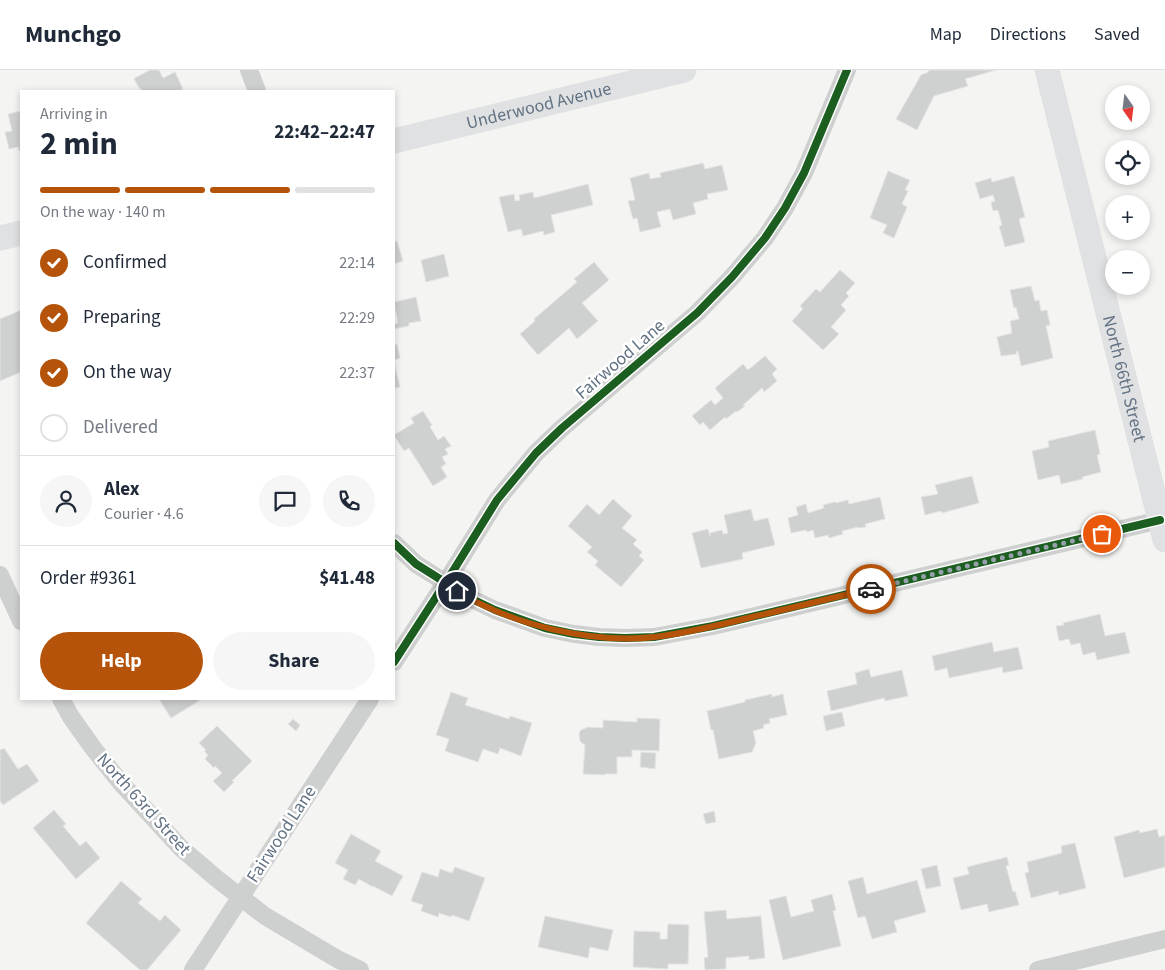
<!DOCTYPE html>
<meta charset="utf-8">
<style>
body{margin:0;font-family:"Source Sans 3",sans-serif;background:#f6f6f7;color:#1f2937;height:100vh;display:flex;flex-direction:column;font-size:19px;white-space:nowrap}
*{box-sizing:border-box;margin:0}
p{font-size:16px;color:#747a83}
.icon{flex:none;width:28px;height:28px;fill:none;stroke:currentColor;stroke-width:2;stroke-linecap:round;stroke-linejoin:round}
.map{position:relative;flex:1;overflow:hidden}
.sheet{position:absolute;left:20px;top:20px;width:375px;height:610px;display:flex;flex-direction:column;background:#fff;border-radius:0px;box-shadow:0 2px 8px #0003}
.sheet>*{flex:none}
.needle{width:32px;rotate:166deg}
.fabs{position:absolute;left:1105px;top:15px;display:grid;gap:10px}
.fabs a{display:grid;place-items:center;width:45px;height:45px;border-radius:50%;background:#fff;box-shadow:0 2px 8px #0003;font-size:25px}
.pin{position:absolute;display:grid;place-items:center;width:42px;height:42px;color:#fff;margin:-21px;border:2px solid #fff;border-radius:50%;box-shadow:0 1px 5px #0007}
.courier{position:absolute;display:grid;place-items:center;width:50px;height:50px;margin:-25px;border:4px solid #b45309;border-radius:50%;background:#fff;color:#222;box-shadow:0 1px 6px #0007}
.head em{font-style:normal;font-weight:700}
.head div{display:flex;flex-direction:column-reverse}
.head{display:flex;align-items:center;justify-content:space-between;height:85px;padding:0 20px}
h1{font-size:32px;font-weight:700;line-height:38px}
.bar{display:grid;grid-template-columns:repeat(4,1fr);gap:8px 5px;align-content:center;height:60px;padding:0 20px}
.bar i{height:6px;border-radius:4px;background:#e0e1e3}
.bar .on{background:#b45309}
.bar p{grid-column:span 4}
.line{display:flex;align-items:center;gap:12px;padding:0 20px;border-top:1px solid #e0e1e3}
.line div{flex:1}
.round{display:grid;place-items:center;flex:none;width:52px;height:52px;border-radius:26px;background:#f6f6f7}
ol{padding:0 20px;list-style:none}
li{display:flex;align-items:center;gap:15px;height:55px}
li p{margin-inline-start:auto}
li .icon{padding:5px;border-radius:50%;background:#b45309;color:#fff;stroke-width:4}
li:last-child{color:#747a83}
li i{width:28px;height:28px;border:2px solid #e0e1e3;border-radius:50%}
.action{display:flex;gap:10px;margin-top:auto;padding:10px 20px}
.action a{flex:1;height:58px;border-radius:30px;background:#b45309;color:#fff;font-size:20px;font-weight:700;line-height:58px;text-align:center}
.action a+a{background:#f6f6f7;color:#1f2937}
header{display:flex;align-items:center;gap:30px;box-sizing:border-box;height:70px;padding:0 25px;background:#fff;border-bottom:1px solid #e0e1e3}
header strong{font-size:24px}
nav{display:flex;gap:28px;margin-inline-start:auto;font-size:18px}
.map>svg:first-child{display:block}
</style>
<header>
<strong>Munchgo</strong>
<nav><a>Map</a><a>Directions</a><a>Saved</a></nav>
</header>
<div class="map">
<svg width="1165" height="900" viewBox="0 0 1165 900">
<rect width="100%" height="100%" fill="#f4f5f2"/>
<path fill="#cfd1d1" stroke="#e4e4e2" d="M150,0H159L163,8L175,2L183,19L179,21H142L140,18H139L134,9L135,8Z
M928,0H996L965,9L968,16L934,26L917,60L896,49L921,5L929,2Z
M21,41V81H19L18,77L9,79L5,62L12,61L8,44Z
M703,93L705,99L722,95L728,120L707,124L708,129L693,133L696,144L673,150L670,139L657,142L661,157L640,162L637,148L633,149L628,131L635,130L630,108L649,103L650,109L661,107L660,103Z
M888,101L910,110L905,120L908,121L902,134L907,137L894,168L883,163L887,155L870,148Z
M1014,106L1025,147L1019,149L1025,172L1005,177L999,156L1002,155L998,140L993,141L991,132L995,131L993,125L980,129L975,113L991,108L992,112Z
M588,114L593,135L551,145L555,162L544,165L543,161L523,166L521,159L508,162L499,127L514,124L515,131L520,130L519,125L533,122L534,128Z
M397,171L403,191L394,194V172Z
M444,184L449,206L426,212L421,190Z
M594,192L609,210L582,233L598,251L577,269L569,258L538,285L520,264L535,251L534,249L577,212L574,209Z
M840,200L855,213L846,223L849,226L841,235L846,240L831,257L839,264L823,280L792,251L803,239L800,236L816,219L820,222Z
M1031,216L1035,231L1039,230L1041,241L1047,240L1050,255L1046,256L1053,288L1021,296L1018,281L1016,282L1017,284L1001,286L997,267L1012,263L1010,251L1019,249L1016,237L1014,238L1010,220Z
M416,227L421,251L409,253V256L394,259V254L398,253L394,232Z
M21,240V302L0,311V249Z
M397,274L400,288L394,290V275Z
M765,286L777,299L772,304L777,311L764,322L762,318L743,335L745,336L737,342L736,341L726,349L725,347L710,360L703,352L700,355L692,346L711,330L715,335L723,328L715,318L743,294L748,300Z
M394,292L400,317L394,318Z
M423,341L432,355L430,357L438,370L444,366L451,376L445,379L448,384L442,387L446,394L441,397L447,407L433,416L409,378L404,381L394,365L414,353L411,348Z
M1095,360L1100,384L1097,385L1101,402L1082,407L1083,409L1061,414L1059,405L1038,410L1032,381L1049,377L1048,371Z
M972,406L979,433L942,443L941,441L925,445L921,427L938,424L935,415Z
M880,427L885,449L865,454L866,457L859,458L858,457L842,461L843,464L829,468L828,465L815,468L813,460L807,462L806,460L791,463L788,448L798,445L796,437L806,434L808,443L824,438L823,435L835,432L836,433L848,430L849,434Z
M613,429L632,446L622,458L637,470L633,474L642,482L639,486L644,490L621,517L595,495L598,491L587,482L592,477L568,456L587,434L599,445Z
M751,439L754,451L768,448L775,475L742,483L743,489L701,498L692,463L708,459L710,466V463L722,460L723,464L728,463L724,445Z
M1100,544L1105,566L1125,562L1130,583L1097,590L1095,582L1083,585L1080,573L1071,575L1069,569L1059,571L1056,556L1064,555L1063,553Z
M992,572L994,582L1018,577L1023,599L1003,603L1002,597L949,608L947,598L935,601L932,586Z
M869,599L871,607L902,600L908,626L885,631L884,628L831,641L827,621L857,614L855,603Z
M451,622L468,628L465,635L509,649L510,646L532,653L521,686L500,678L498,684L483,679L478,692L445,681L449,669L436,665Z
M772,624V627L783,624L787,645L769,649L770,653L763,655L764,658L753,661L756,673L752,682L719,689L713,660H711L707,641L745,632V630Z
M159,629H198L199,631L171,648Z
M842,642L845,656L826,661L823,646Z
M637,648L660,649L659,681L632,680V687H617V704H605V705L583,704L585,675L582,673L580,671L579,663L581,660L588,657L603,658V650L637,652Z
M293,649L300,655L296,661L288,654Z
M217,656L252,691L232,711L234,712L224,722L213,711L222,703L215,696L214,698L205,689L208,685L204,681L206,680L199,673Z
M4,678L18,699L27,694L39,711L3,735L0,731V679L1,680Z
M641,682L656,683L655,699L640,697Z
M54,740L66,754L63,756L80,776L86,771L100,788L76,809L33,758Z
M714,741L716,752L706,754L703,744Z
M1157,759L1159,767L1165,765V797L1124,808L1114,767L1139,760L1140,763Z
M351,764L381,781L375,791L403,806L392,826L373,816V817L359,809L355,815L343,809L348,800L335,793Z
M1075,773L1086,818L1059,825L1058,821L1031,828L1025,803L1029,802L1027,792L1062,783L1061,776Z
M1007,787L1009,795L1006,796L1013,822L1015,821L1019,835L989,842L987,834L961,840L953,808L969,804L967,797Z
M937,795L941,816L926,819L921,799Z
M455,797L485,808L469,851L452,845L451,847L439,843L438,847L421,841L423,835L411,831L422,802L438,807L440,799L452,803Z
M863,807L867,824L917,810L926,842L894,851L897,862L872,869L865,846L858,848L848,811Z
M121,811L142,829L138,833L160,851L165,845L181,860L147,900H140L86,853Z
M832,824L836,840L833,841L841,876L783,890L769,830L786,826L791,847L814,841L811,830Z
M726,840L727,849L761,846L765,888L749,890V886L726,888V899L705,900L704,888L708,887L704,842Z
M545,846L613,860L608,881L590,877L588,888L538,877Z
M668,854L689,855L688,894H668V899L633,897L634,861L660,862V869H667Z"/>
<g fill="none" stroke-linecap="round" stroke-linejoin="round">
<path stroke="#cecfcf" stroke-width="18" d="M249,0L257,21
M394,473L416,494L470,528L495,540L545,558L574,564L599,567L625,568L654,567L713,556L1160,450
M0,505L21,551
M394,592L453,501L497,430L536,383L562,358L697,243L732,207L765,168L785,138L804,103L847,0
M61,629L71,647L93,678L121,713L181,778L216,808L265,846L339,890L360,900
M193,900L370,629
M1038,900L1165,869"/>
<g stroke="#e0e1e2" stroke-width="25">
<path id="s1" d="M1047,0L1165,470"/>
<path id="s2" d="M394,71L684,0"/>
<path d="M0,168L21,163"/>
</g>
<defs>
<path id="cycleway" d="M394,473L416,494L470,528L495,540L545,558L574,564L599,567L625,568L654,567L713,556L1160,450
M394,592L453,501L497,430L536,383L562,358L697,243L732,207L765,168L785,138L804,103L847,0"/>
</defs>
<use href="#cycleway" stroke="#fff" stroke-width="11"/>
<use href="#cycleway" stroke="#1b5e20" stroke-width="8"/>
</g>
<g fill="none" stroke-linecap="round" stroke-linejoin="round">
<path stroke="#96a0aa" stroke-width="5" stroke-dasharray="0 9" d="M871,519L1102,464"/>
<path stroke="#b45309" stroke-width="6" d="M457,521C512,555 591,574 655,567C687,563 720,555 752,547C792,538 831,528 871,519"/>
</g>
<g text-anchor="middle" stroke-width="5" stroke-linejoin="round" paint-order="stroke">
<g font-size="18" fill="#637384" stroke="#fff">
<text dy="6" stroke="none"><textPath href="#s2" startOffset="149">Underwood Avenue</textPath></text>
<text transform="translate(620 289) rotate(-41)" y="6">Fairwood Lane</text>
<text dy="6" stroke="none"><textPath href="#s1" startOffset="318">North 66th Street</textPath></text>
<text transform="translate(144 734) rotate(48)" y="6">North 63rd Street</text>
<text transform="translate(281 764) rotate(-57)" y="6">Fairwood Lane</text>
</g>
</g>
</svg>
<div class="fabs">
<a><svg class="needle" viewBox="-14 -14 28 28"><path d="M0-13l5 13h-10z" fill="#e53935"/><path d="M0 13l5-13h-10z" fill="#747a83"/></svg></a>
<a><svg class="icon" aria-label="locate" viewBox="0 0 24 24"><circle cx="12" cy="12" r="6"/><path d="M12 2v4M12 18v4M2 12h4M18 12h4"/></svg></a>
<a>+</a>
<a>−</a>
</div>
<div class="pin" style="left:1102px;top:464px;background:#ea580c"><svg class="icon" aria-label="bag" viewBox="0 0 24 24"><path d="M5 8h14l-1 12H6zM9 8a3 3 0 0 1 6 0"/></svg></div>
<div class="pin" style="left:457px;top:521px;background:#1f2937"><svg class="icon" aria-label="home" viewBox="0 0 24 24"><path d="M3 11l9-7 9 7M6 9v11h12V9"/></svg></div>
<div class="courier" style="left:871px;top:519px"><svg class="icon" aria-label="car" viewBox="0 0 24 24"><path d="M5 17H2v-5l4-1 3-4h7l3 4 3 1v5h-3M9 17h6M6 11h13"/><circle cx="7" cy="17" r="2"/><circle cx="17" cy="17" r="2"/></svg></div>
<section class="sheet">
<div class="head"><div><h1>2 min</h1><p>Arriving in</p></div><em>22:42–22:47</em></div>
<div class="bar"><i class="on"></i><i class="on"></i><i class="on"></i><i></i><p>On the way · 140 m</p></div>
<ol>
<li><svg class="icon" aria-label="check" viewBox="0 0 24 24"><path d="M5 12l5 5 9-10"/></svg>Confirmed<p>22:14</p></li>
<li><svg class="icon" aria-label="check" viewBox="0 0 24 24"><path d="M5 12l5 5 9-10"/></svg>Preparing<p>22:29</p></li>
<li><svg class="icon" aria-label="check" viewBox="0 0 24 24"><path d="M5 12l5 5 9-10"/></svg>On the way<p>22:37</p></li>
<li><i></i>Delivered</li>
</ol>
<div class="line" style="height:90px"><a class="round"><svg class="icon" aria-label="person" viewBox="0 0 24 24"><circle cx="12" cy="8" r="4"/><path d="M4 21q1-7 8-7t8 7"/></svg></a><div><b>Alex</b><p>Courier · 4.6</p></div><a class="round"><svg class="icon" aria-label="chat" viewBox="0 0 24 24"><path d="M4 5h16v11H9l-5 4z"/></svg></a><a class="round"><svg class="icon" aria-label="phone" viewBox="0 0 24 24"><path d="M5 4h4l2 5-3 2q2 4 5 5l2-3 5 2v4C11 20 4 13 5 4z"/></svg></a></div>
<div class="line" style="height:65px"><div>Order #9361</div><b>$41.48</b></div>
<div class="action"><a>Help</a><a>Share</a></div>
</section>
</div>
